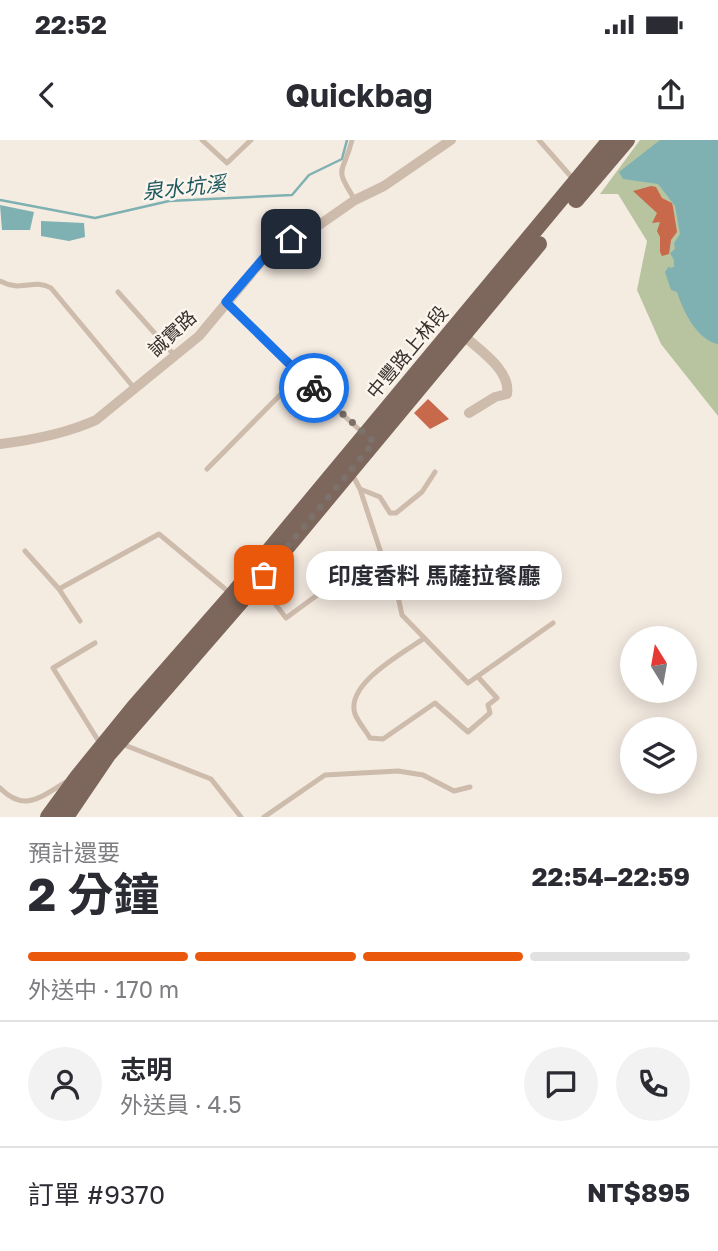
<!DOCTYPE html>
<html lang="zh-TW">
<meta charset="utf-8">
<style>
body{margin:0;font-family:"Golos Text","Noto Sans TC",sans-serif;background:#f2f2f3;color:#2b2b33;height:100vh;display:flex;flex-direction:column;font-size:26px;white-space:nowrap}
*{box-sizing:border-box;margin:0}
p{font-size:23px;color:#7c7c81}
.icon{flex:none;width:38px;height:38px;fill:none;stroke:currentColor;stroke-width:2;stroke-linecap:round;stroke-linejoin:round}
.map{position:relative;height:677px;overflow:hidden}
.panel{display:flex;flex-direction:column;background:#fff;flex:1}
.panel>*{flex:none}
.needle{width:46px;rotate:349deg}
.fabs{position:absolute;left:620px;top:486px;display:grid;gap:14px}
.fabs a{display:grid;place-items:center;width:77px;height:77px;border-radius:50%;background:#fff;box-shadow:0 4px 18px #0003;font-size:35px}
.pin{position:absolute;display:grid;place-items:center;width:60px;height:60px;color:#fff;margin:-30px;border-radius:14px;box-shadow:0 4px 10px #0006}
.courier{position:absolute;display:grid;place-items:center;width:70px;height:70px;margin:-35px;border:5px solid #1a73e8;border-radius:50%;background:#fff;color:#222;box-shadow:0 2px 9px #0007}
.bubble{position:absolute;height:49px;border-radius:24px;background:#fff;box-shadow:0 4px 18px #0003;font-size:23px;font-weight:700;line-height:49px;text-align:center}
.headline em{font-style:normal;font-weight:700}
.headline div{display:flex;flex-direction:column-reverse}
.headline{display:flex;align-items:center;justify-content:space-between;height:119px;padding:0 28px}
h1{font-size:46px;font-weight:700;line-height:52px}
.bar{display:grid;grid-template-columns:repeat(4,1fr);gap:10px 7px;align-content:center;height:84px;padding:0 28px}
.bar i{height:9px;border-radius:5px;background:#e1e1e2}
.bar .active{background:#ea580c}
.bar p{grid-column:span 4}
.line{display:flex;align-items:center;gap:18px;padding:0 28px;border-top:2px solid #e1e1e2}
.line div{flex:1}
.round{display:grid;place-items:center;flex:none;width:74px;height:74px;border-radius:37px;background:#f2f2f3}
.status{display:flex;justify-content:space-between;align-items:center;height:49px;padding:0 35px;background:#fff;direction:ltr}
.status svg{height:19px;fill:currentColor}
header{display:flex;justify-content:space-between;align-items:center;height:91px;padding:0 28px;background:#fff;font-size:32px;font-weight:700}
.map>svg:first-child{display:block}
</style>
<div class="status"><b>22:52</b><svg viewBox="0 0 49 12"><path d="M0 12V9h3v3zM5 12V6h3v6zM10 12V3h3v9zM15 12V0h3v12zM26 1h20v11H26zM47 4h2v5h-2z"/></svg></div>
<header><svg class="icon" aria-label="back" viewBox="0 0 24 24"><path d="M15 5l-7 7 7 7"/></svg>Quickbag<svg class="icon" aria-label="share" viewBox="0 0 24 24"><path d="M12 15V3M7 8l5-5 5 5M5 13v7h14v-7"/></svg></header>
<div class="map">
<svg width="718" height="677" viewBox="0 0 718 677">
<rect width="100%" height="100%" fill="#f4ebe1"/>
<path fill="#b8c4a0" d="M640,0H718V276L661,204L637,150L647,101L618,54H600Z"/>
<path fill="#7fb0b2" d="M660,0H718V204C697,200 683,171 677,152L671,150L665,132L669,126L670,128L674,127V120L670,113L675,109L674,103L680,94L675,66L658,44L623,39L619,32Z
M0,65L34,72L30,90H2Z
M41,81L84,83L85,97L69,101L41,96Z"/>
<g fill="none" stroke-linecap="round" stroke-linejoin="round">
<path stroke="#7fb0b2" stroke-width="2.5" d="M0,60L95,78L169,61L292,55L309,35L342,19L347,0"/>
</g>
<path fill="#c8694b" d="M651,46L656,47L662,58L672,63L673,67L677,92L671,100L669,114L662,116L660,112V97L657,91L660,82L652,83L657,73L633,51Z
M428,259L449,279L430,289L414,273Z"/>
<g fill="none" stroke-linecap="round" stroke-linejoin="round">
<path stroke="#cdbbac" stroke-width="5" d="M202,0L227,23L251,0
M352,0C343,36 333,25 355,60
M539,0L574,40
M0,141C21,153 35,138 51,148L135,249
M118,152L175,216
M226,162L297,233L363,293
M207,329L282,253L297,233
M352,334L360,349L382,416L394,438L402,475L468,543L553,483
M360,349L380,357L390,373H396L422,352L435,332
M25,411L59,449L80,481
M265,438L273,461L286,478L350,431L382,416
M59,449L159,394L230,453
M423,499C403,513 345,544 355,574C358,582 366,591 370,598L383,599L435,563L468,592L490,573L488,565L497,558L478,537
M95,503L53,528L101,605
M122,604L211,639L241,677
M0,648C25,673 40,657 66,642
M264,677L325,635L398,631L423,635L454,651L470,647"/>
<path stroke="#cdbbac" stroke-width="10" d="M463,195C479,210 511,230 507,254L495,257L469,273
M0,304C33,300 65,294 96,280L199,196L269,112L309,92L355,60L384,46L451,0"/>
<path stroke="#7d675c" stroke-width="16" d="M576,60L627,0
M48,677L78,636L134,567L232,455L610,0
M66,677L108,615L264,435L539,104"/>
</g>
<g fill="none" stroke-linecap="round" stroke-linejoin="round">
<path stroke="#7c716b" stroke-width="7" stroke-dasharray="0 12.6" d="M264,435L374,302L314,248"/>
<path stroke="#1a73e8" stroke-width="9" d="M291,99L269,112L226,162L314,248"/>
</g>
<g text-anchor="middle" stroke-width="5" stroke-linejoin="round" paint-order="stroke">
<g font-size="19" fill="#3b302b" stroke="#fbf5ee">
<text transform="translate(172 193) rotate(-43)" y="7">誠實路</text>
<text transform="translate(407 212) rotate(-50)" y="7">中豐路上林段</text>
</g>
<g font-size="21" font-style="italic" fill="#1f5a5e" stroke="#fbf5ee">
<text transform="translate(184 48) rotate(-6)" y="7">泉水坑溪</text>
</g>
</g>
</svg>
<div class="fabs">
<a><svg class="needle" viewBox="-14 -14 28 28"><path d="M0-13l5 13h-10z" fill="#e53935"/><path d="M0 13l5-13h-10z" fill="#7c7c81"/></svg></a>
<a><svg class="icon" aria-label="layers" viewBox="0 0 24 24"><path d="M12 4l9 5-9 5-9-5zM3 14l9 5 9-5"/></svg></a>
</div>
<div class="pin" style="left:264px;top:435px;background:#ea580c"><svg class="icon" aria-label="bag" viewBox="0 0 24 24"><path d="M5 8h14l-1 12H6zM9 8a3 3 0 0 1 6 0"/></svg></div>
<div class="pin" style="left:291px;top:99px;background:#1f2937"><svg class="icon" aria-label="home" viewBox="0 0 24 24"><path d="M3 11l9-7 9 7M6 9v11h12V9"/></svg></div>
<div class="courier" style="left:314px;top:248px"><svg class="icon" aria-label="bike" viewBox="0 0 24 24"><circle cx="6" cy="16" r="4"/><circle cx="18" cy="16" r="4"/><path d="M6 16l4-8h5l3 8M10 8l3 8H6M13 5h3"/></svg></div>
<div class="bubble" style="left:306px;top:411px;width:256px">印度香料 馬薩拉餐廳</div>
</div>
<section class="panel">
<div class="headline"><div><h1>2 分鐘</h1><p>預計還要</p></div><em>22:54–22:59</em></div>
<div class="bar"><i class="active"></i><i class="active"></i><i class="active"></i><i></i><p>外送中 · 170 m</p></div>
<div class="line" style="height:126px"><a class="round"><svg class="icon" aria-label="person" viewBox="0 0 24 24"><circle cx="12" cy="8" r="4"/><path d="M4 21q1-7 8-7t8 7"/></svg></a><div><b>志明</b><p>外送員 · 4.5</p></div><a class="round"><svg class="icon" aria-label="chat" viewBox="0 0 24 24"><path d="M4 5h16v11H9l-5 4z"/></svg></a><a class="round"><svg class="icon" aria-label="phone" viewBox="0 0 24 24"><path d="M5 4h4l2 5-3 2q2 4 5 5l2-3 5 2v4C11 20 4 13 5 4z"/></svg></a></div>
<div class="line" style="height:91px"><div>訂單 #9370</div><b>NT$895</b></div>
</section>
